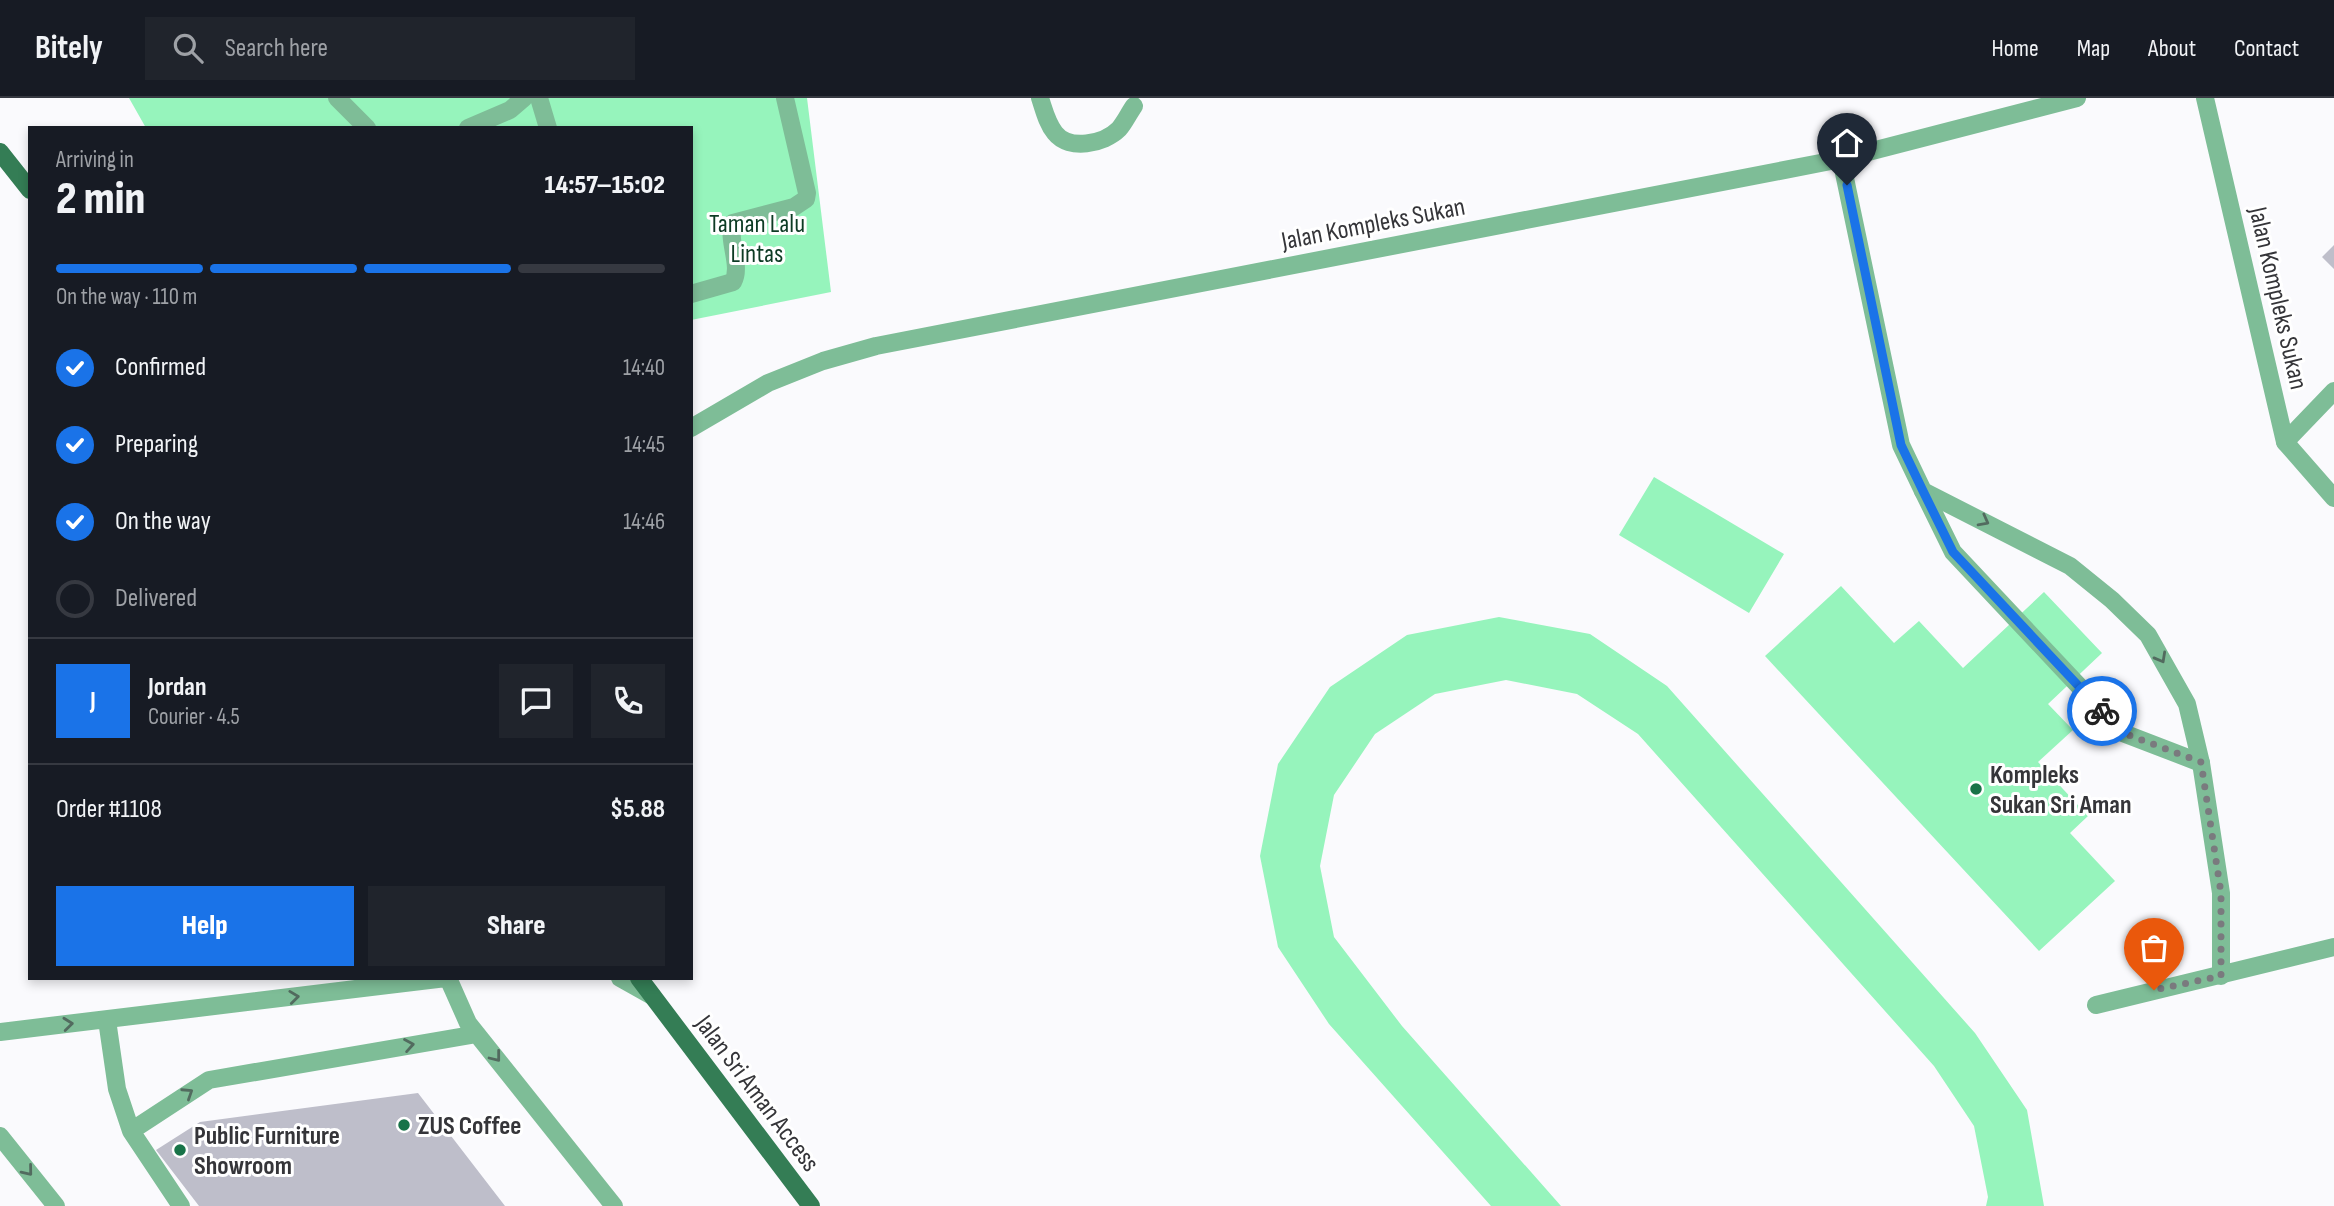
<!DOCTYPE html>
<meta charset="utf-8">
<style>
body{margin:0;font-family:"Sofia Sans Condensed",sans-serif;background:#20242c;color:#f1f3f6;height:100vh;display:flex;flex-direction:column;font-size:26px;white-space:nowrap}
*{box-sizing:border-box;margin:0}
p{font-size:23px;color:#9ea1a6}
.icon{flex:none;width:38px;height:38px;fill:none;stroke:currentColor;stroke-width:2;stroke-linecap:round;stroke-linejoin:round}
.map{position:relative;flex:1;overflow:hidden}
.drawer{position:absolute;left:28px;top:28px;width:665px;height:854px;display:flex;flex-direction:column;background:#171b24;border-radius:0px;box-shadow:0 4px 10px #0003}
.drawer>*{flex:none}
.pin{position:absolute;display:grid;place-items:center;width:60px;height:60px;color:#fff;margin:-72px -30px;border-radius:50% 50% 50% 0;rotate:-45deg;box-shadow:0 0 7px #0007}
.pin .icon{rotate:45deg}
.courier{position:absolute;display:grid;place-items:center;width:70px;height:70px;margin:-35px;border:5px solid #1a73e8;border-radius:50%;background:#fff;color:#222;box-shadow:0 2px 9px #0007}
.overview em{font-style:normal;font-weight:800}
.overview div{display:flex;flex-direction:column-reverse}
.overview{display:flex;align-items:center;justify-content:space-between;height:119px;padding:0 28px}
h1{font-size:46px;font-weight:800;line-height:52px}
.bar{display:grid;grid-template-columns:repeat(4,1fr);gap:10px 7px;align-content:center;height:84px;padding:0 28px}
.bar i{height:9px;border-radius:5px;background:#363941}
.bar .current{background:#1a73e8}
.bar p{grid-column:span 4}
.line{display:flex;align-items:center;gap:18px;padding:0 28px;border-top:2px solid #363941}
.line div{flex:1}
.round{display:grid;place-items:center;flex:none;width:74px;height:74px;border-radius:0px;background:#20242c}
ol{padding:0 28px;list-style:none}
li{display:flex;align-items:center;gap:21px;height:77px}
li p{margin-inline-start:auto}
li .icon{padding:7px;border-radius:50%;background:#1a73e8;color:#fff;stroke-width:4}
li:last-child{color:#9ea1a6}
li i{width:38px;height:38px;border:4px solid #363941;border-radius:50%}
.action{display:flex;gap:14px;margin-top:auto;padding:14px 28px}
.action a{flex:1;height:80px;border-radius:0px;background:#1a73e8;color:#fff;font-size:28px;font-weight:800;line-height:80px;text-align:center}
.action a+a{background:#20242c;color:#f1f3f6}
header{display:flex;align-items:center;gap:42px;box-sizing:border-box;height:98px;padding:0 35px;background:#171b24;border-bottom:2px solid #363941}
header strong{font-size:33px}
nav{display:flex;gap:38px;margin-inline-start:auto;font-size:24px}
.search{width:490px;height:63px;background:#20242c;display:flex;align-items:center;gap:18px;box-sizing:border-box;padding:0 24px;border-radius:0px;color:#9ea1a6;font-size:26px}
.map>svg:first-child{display:block}
</style>
<header>
<strong>Bitely</strong>
<div class="search"><svg class="icon" aria-label="search" viewBox="0 0 24 24"><circle cx="10" cy="10" r="6"/><path d="M15 15l6 6"/></svg>Search here</div>
<nav><a>Home</a><a>Map</a><a>About</a><a>Contact</a></nav>
</header>
<div class="map">
<svg width="2334" height="1108" viewBox="0 0 2334 1108">
<rect width="100%" height="100%" fill="#fafafd"/>
<path fill="#96f4bc" d="M129,0H807L831,194L691,222V30H146Z
M1654,379L1784,456L1749,515L1619,437Z
M1841,488L1894,545L1919,523L1963,570L2044,494L2102,555L2048,606L2073,632L2038,664L2088,718L2070,735L2115,783L2039,853L1765,558Z
M1499,519L1590,536L1667,588L1975,935L2027,1012L2044,1108H1986L1988,1099L1974,1028L1934,968L1638,636L1577,596L1506,582L1435,596L1375,636L1334,697L1320,768L1334,839L1402,928L1561,1108H1491L1329,926L1278,849L1260,758L1278,666L1330,589L1407,537Z"/>
<path fill="#bebeca" d="M2334,147V171L2322,159Z
M418,995L505,1108H199L156,1052L200,1024Z"/>
<g fill="none" stroke-linecap="round" stroke-linejoin="round">
<path stroke="#7ebd97" stroke-width="18" d="M337,0L367,30
M539,0L548,30
M468,30L510,12L524,0
M1841,61L1901,347L1923,393L2070,468L2112,502L2148,537L2187,606L2201,665L2221,795V878
M691,196L733,184C742,167 727,144 733,125L794,109L806,101L807,95L785,0
M2285,344L2334,400
M448,880L468,925L614,1108
M620,880L652,898
M107,922L117,991L131,1033L181,1108
M0,934L446,880
M131,1033L209,982L477,936
M0,1038L56,1108"/>
<path stroke="#7ebd97" stroke-width="18" d="M1040,0C1044,12 1047,25 1055,35C1069,53 1104,46 1119,31C1125,24 1129,15 1134,8
M2205,0L2285,344L2334,293
M691,330L768,285L823,263L876,248L1841,61L2077,0
M1923,393L1953,454L2123,635L2201,665
M2096,907L2334,849"/>
<path stroke="#347d55" stroke-width="18" d="M0,54L30,92
M639,880L811,1108"/>
</g>
<defs><path id="oneway-chevron" d="M-2-3.5L2.5 0L-2 3.5" fill="none" stroke-width="1.6" stroke-linecap="round" stroke-linejoin="round" transform="scale(1.75)"/></defs>
<g stroke="#526b5f">
<use href="#oneway-chevron" transform="translate(1984 423) rotate(28)"/>
<use href="#oneway-chevron" transform="translate(2161 560) rotate(61)"/>
<use href="#oneway-chevron" transform="translate(294 899) rotate(-7)"/>
<use href="#oneway-chevron" transform="translate(68 926) rotate(-6)"/>
<use href="#oneway-chevron" transform="translate(409 947) rotate(-10)"/>
<use href="#oneway-chevron" transform="translate(496 959) rotate(52)"/>
<use href="#oneway-chevron" transform="translate(188 995) rotate(-33)"/>
<use href="#oneway-chevron" transform="translate(28 1073) rotate(51)"/>
</g>
<g fill="none" stroke-linecap="round" stroke-linejoin="round">
<path stroke="#7a7a7e" stroke-width="7" stroke-dasharray="0 12.6" d="M2102,613L2123,635L2201,664L2221,795V878L2154,892"/>
<path stroke="#1a73e8" stroke-width="9" d="M1847,87L1901,347L1923,393L1953,454L2102,613"/>
</g>
<g fill="#187348" stroke="#fff" stroke-width="2.5">
<circle cx="1976" cy="691" r="7"/>
<circle cx="404" cy="1027" r="7"/>
<circle cx="180" cy="1052" r="7"/>
</g>
<g text-anchor="middle" stroke-width="6" stroke-linejoin="round" paint-order="stroke">
<g font-size="26" fill="#0d3b24" stroke="#fff">
<text x="757" y="134">Taman Lalu<tspan x="757" dy="30">Lintas</tspan></text>
</g>
<g font-size="26" fill="#353539" stroke="#fff">
<text transform="translate(1373 125) rotate(-11)" y="9">Jalan Kompleks Sukan</text>
<text transform="translate(2279 200) rotate(77)" y="9">Jalan Kompleks Sukan</text>
<text transform="translate(758 995) rotate(53)" y="9">Jalan Sri Aman Access</text>
</g>
<g font-size="26" font-weight="bold" fill="#353539" stroke="#fff" text-anchor="start">
<text x="1990" y="685">Kompleks<tspan x="1990" dy="30">Sukan Sri Aman</tspan></text>
<text x="418" y="1036">ZUS Coffee</text>
<text x="194" y="1046">Public Furniture<tspan x="194" dy="30">Showroom</tspan></text>
</g>
</g>
</svg>
<div class="pin" style="left:2154px;top:892px;background:#ea580c"><svg class="icon" aria-label="bag" viewBox="0 0 24 24"><path d="M5 8h14l-1 12H6zM9 8a3 3 0 0 1 6 0"/></svg></div>
<div class="pin" style="left:1847px;top:87px;background:#1f2937"><svg class="icon" aria-label="home" viewBox="0 0 24 24"><path d="M3 11l9-7 9 7M6 9v11h12V9"/></svg></div>
<div class="courier" style="left:2102px;top:613px"><svg class="icon" aria-label="bike" viewBox="0 0 24 24"><circle cx="6" cy="16" r="4"/><circle cx="18" cy="16" r="4"/><path d="M6 16l4-8h5l3 8M10 8l3 8H6M13 5h3"/></svg></div>
<section class="drawer">
<div class="overview"><div><h1>2 min</h1><p>Arriving in</p></div><em>14:57–15:02</em></div>
<div class="bar"><i class="current"></i><i class="current"></i><i class="current"></i><i></i><p>On the way · 110 m</p></div>
<ol>
<li><svg class="icon" aria-label="check" viewBox="0 0 24 24"><path d="M5 12l5 5 9-10"/></svg>Confirmed<p>14:40</p></li>
<li><svg class="icon" aria-label="check" viewBox="0 0 24 24"><path d="M5 12l5 5 9-10"/></svg>Preparing<p>14:45</p></li>
<li><svg class="icon" aria-label="check" viewBox="0 0 24 24"><path d="M5 12l5 5 9-10"/></svg>On the way<p>14:46</p></li>
<li><i></i>Delivered</li>
</ol>
<div class="line" style="height:126px"><b class="round" style="background:#1a73e8;color:#fff">J</b><div><b>Jordan</b><p>Courier · 4.5</p></div><a class="round"><svg class="icon" aria-label="chat" viewBox="0 0 24 24"><path d="M4 5h16v11H9l-5 4z"/></svg></a><a class="round"><svg class="icon" aria-label="phone" viewBox="0 0 24 24"><path d="M5 4h4l2 5-3 2q2 4 5 5l2-3 5 2v4C11 20 4 13 5 4z"/></svg></a></div>
<div class="line" style="height:91px"><div>Order #1108</div><b>$5.88</b></div>
<div class="action"><a>Help</a><a>Share</a></div>
</section>
</div>
